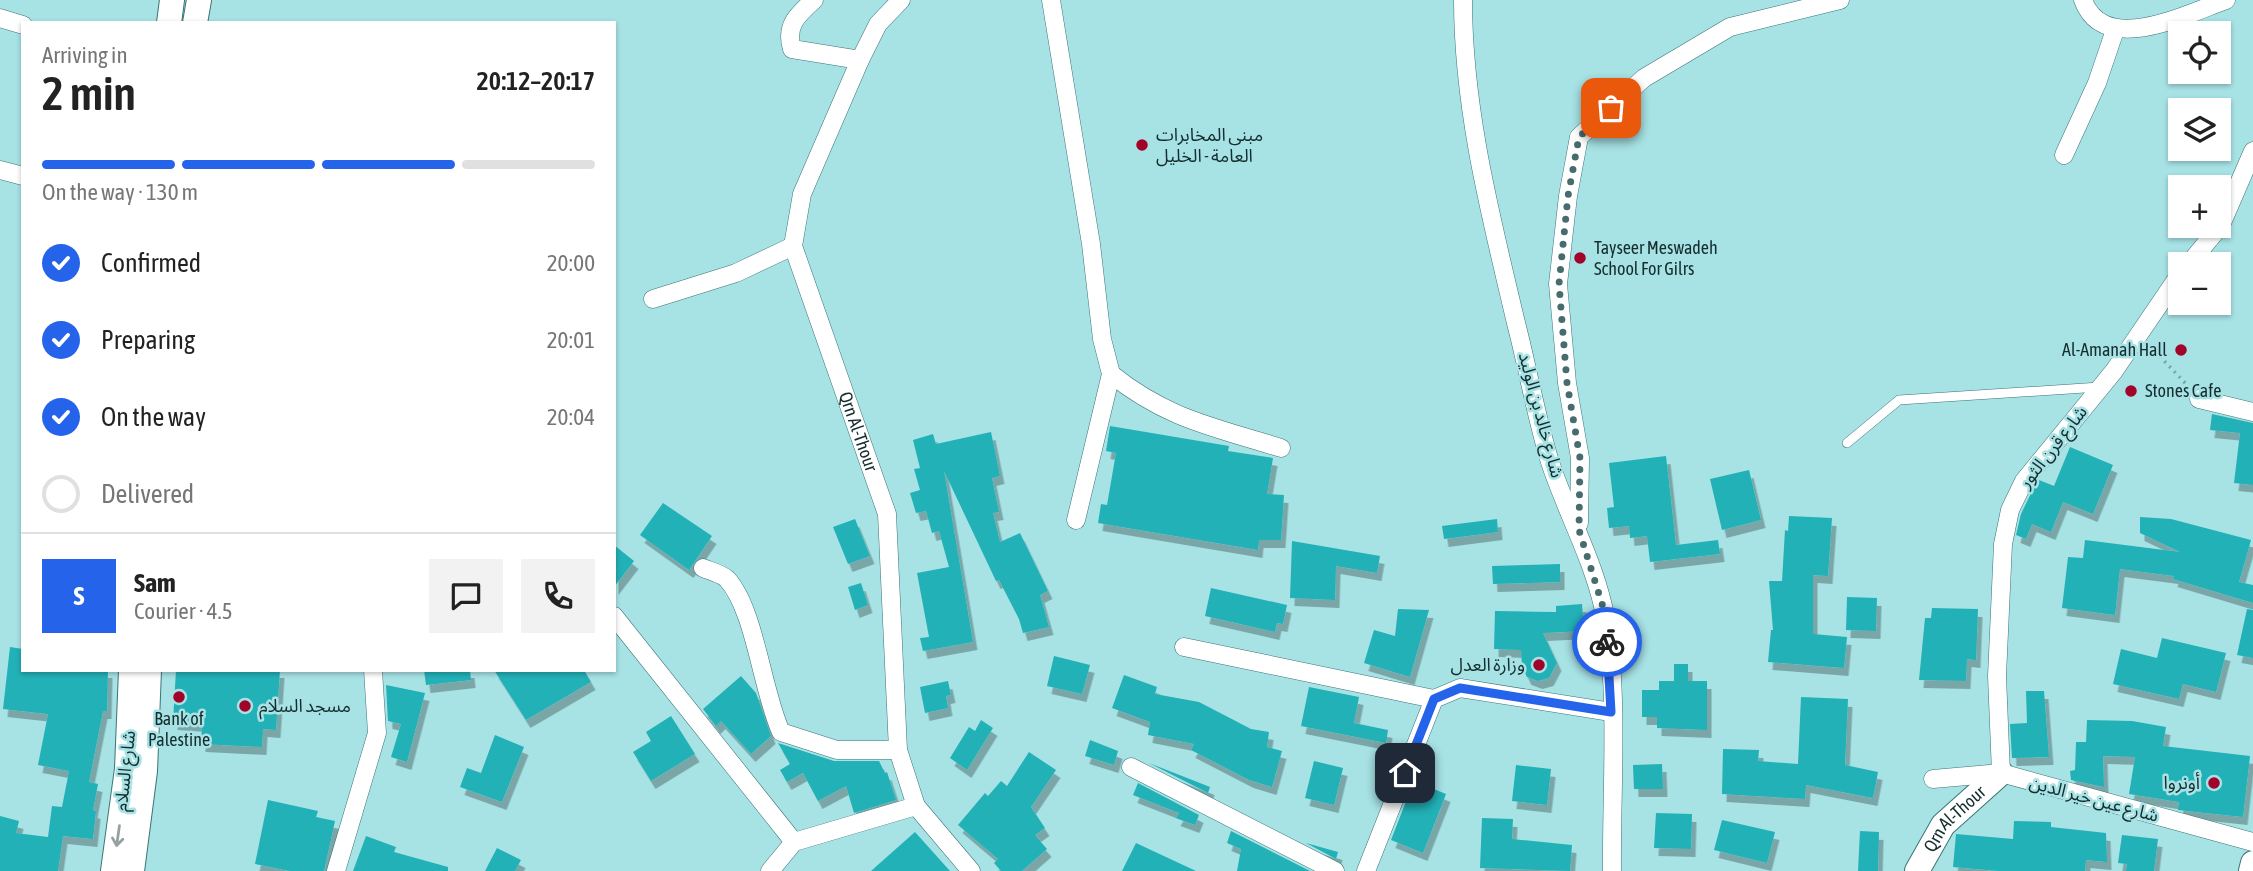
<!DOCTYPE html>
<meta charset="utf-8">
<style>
body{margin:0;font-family:"Asap Condensed","Noto Sans Arabic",sans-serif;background:#f2f2f2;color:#222;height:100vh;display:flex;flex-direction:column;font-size:26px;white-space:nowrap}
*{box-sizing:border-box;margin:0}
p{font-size:23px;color:#767676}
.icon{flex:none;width:38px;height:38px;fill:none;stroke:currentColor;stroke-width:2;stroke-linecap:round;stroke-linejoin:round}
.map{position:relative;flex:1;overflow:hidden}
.panel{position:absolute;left:21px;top:21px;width:595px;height:651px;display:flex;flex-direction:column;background:#fff;border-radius:0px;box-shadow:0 2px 5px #0004}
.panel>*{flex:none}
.tools{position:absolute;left:2168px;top:21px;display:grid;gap:14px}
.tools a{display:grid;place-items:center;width:63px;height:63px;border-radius:0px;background:#fff;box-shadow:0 2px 5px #0004;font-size:35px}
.pin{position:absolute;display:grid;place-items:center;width:60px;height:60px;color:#fff;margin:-30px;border-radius:14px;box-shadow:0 4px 10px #0006}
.courier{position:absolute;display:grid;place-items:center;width:70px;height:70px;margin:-35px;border:5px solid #2563eb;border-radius:50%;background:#fff;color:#222;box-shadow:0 2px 9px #0007}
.summary em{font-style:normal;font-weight:600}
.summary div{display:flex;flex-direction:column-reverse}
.summary{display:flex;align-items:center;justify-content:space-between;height:119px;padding:0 21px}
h1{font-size:46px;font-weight:600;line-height:52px}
.bar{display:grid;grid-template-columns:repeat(4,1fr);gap:10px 7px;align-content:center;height:84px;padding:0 21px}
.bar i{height:9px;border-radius:5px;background:#e0e0e0}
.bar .on{background:#2563eb}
.bar p{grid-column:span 4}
.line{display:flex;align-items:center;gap:18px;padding:0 21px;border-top:2px solid #e0e0e0}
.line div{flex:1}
.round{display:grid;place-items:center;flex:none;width:74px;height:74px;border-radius:0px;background:#f2f2f2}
ol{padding:0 21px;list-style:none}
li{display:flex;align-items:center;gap:21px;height:77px}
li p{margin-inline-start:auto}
li .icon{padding:7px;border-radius:50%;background:#2563eb;color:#fff;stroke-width:4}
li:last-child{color:#767676}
li i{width:38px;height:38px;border:4px solid #e0e0e0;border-radius:50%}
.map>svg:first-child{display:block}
</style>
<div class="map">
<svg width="2253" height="871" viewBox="0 0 2253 871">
<defs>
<filter id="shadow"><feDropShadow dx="4.5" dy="8" stdDeviation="0" flood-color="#0004"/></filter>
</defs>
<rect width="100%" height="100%" fill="#a7e2e5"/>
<path fill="#22b1b7" filter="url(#shadow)" d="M2212,414L2253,423V485L2234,483L2240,433L2210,430Z
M1110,426L1229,446L1228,451L1273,458L1267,494L1284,495L1281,540H1259L1258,550L1098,523L1101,504L1107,505L1116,453L1106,451Z
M991,432L1000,476L992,478L999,512L993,513L1000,542L1020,533L1048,591L1040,595L1049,627L1023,633L1019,619L999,580L996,581L944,471L973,642L923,651L920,638L929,637L917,573L949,567L939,531L932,533L926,511L916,513L910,493L920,490L914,469L920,468L913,440L933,434L936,444Z
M2070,447L2113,465L2093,514L2063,502L2051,532L2032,524L2026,539L2016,535L2021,514L2034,487L2039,480L2054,486Z
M1666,456L1676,545L1718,540L1720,554L1650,562L1647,536L1630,538L1629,526L1609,528L1607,508L1614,507L1609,463Z
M1749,470L1761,520L1722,530L1710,479Z
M663,503L712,536L689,570L640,535Z
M1789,516L1832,518L1828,576L1813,575V634L1847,637L1844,668L1768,662L1771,630H1773L1769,581H1782L1785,530L1788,531Z
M2140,517L2171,519L2251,540L2239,582L2253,585V603L2173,579L2174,576L2120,569L2115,615L2062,608L2068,557L2083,558L2085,540L2180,552L2140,533Z
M855,519L870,556L848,564L833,527Z
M1497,519L1498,532L1444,539L1442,526Z
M1292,541L1380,556L1377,573L1336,566L1335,600L1290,598Z
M614,545L634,561L614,587Z
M1560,564V582L1493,584L1492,566Z
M861,583L868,605L855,610L848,587Z
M1211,588L1287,605L1283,624L1277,623L1275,632L1205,616Z
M1847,597L1877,598L1876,631L1846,630Z
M1582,604L1584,631L1543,633L1557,663L1549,678L1538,681L1527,677L1522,667L1521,650L1494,649L1495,611L1556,612V606Z
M1932,608L1978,609L1976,660L1967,659L1966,681L1919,680L1925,618H1931Z
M1398,609L1429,610L1410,677L1364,663L1374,630L1395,636Z
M2247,609L2253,610V658L2237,655Z
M2162,638L2226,653L2216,692L2183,684L2179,699L2113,684L2121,649L2157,658Z
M10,647L23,649V670H108L107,711H103L89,782L98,784L93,810L96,811L93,839L63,836L58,871H0V816L19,821L16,833L48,837L52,806L62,807L69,771L38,765L48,714L3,709Z
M1054,656L1090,665L1082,694L1047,686Z
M1674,664H1688V681H1707V730L1657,728V717H1642V690H1659V681H1674Z
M176,670H280L276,730L263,729L262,747L201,744L202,724L173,722Z
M424,670H470L471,680L426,685Z
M494,670H584L591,682L526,720Z
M1124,675L1157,687L1155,694L1199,702L1251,729L1269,732L1267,747L1282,751L1272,787L1249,780L1191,750L1194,744L1148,735L1150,722L1112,708Z
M741,676L756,693L771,736L751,754L721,721L716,726L703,709Z
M948,681L951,695L946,696L948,708L925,713L920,687Z
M386,685L425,693L407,762L391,757L401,724L388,721Z
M1309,687L1359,697L1354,723L1388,730L1386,743L1301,726Z
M2026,691H2044L2049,757L2012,758L2010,724L2027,723Z
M1801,697L1848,699L1845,765L1878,772L1873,798L1806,785L1805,799L1722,794L1723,749L1759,750L1758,761L1798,764Z
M671,716L695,754L651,781L633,752L651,741L646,732Z
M981,720L993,728L967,770L950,758L969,727L975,731Z
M2087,720L2132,721L2166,727L2163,746L2250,756L2243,817L2178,810L2179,802L2129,794L2135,757L2103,756L2104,787L2071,780L2070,771L2075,770L2076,742H2086Z
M495,735L524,747L502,802L460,787L467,768L481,773Z
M1090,740L1118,751L1114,765L1085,756Z
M778,743L834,761H879L885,773L887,772L896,800L854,813L846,786L818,801L803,773L787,782L780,770L790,764Z
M1029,752L1056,770L1031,807L1045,828L1035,835L1047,849L1022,871H1001L994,863L998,859L958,825L985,793L988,796L1001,781L1007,786Z
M1314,761L1343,768L1334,805L1305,798Z
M1149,763L1210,787L1208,793Z
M1662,764L1663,789H1634L1633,765Z
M1516,765L1551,769L1547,805L1512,801Z
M1414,781L1446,794L1423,853L1391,840Z
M1138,783L1199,815L1195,825L1176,818L1179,813L1133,795Z
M268,800L318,811L316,817L335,821L324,871H290L255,864Z
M1656,813L1692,814L1691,849L1654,848Z
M1482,818L1513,819L1512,839L1572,845L1570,871L1480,868Z
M1722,820L1775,832L1767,863L1714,850Z
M2014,821L2051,822V827L2106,833L2107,862L2086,860L2085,871H1999L1953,867L1956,834L2013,839Z
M1231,831L1310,871H1237L1241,849L1227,843Z
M1860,831L1879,832L1878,871H1858Z
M915,832L950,871H871Z
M2122,835L2158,839L2154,871H2126L2127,864L2118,863Z
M366,836L396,847L394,852L448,867V871H353Z
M1136,843L1196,871H1122Z
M1306,843L1338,852L1336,859Z
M497,848L521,860L515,871H485Z"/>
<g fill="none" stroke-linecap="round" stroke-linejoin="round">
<defs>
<path id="lane" d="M1847,443L1899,400L2100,387"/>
<g id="street">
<path d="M814,0C797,15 785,26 792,49L860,60"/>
<path id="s1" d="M901,0L878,24L860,60L802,194L793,246L887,514L898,750L916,806L971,871"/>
<path d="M1051,0L1091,244L1102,339L1111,374L1076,520"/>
<path d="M1463,0C1463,110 1491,217 1516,323C1528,369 1536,417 1550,462C1566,511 1591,555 1603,606C1620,684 1611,790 1612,871"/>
<path d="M2083,0C2104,57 2186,14 2226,0"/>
<path d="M0,18L23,25"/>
<path d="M2064,155L2097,83L2115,30"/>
<path d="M0,170L23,176"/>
<path d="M2189,264L2221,225L2253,151"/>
<path d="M653,299L736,273L793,246"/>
<path d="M1111,374C1167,419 1214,427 1281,448"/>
<path d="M2199,399L2253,412"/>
<path d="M1579,523L1580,458L1567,383L1558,284L1568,196L1579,137L1644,78L1730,27L1840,0"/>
<path d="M703,568C710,571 722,574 727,579C755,609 762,691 781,732L837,750H898"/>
<path d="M614,616L794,842"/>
<path d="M1184,647L1434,699"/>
<path d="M1131,767L1335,871"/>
<path d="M2001,773L1997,676L2003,544L2010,510L2024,481L2114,371L2180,274"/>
<path d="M1933,779L2001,773L2253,842"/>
<path d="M336,871L377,733L373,670"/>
<path d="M770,871L794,842L916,806"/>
<path d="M1366,871L1434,699L1460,688L1611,712"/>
</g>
<g id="secondary">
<path d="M169,23L172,0"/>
<path d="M195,23L199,0"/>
<path d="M113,871L127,769L131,670"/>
<path d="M132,871L145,771L149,670"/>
<path id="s2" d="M1917,871L1943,825L2001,773"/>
<path d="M2251,871L2253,863"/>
</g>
</defs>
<use href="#lane" stroke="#3b7477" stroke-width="10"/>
<use href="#street" stroke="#3b7477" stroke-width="19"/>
<use href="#secondary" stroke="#3b7477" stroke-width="26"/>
<path stroke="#76a6a8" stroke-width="3.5" stroke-dasharray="2 5" stroke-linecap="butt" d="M2150,346L2188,386"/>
<use href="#lane" stroke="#fff" stroke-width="9"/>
<use href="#street" stroke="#fff" stroke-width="18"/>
<use href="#secondary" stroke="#fff" stroke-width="24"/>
</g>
<defs><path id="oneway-shaft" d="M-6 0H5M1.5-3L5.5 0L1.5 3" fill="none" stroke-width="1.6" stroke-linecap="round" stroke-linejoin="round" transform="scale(1.75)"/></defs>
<use stroke="#96a0a1" href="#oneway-shaft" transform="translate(118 836) rotate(98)"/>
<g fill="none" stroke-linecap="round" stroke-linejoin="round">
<path stroke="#486c6e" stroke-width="7" stroke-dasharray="0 12.6" d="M1607,642L1603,607L1579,530L1580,458L1567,383L1559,284L1568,196L1579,137L1611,108"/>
<path stroke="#2563eb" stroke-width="9" d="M1405,773L1434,699L1460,688L1611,712L1607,642"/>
</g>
<g fill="#a20329" stroke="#a7e2e5" stroke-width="2.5">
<circle cx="1142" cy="145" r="7"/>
<circle cx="1580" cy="258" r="7"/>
<circle cx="2181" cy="350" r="7"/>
<circle cx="2131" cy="391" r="7"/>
<circle cx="1539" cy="665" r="7"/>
<circle cx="179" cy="697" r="7"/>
<circle cx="245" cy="706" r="7"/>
<circle cx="2214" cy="783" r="7"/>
</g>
<g text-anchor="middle" stroke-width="5" stroke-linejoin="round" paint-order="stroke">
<g font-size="18" fill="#152d2e" stroke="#a7e2e5" text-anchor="start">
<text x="1156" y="141">مبنى المخابرات<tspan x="1156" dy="21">العامة - الخليل</tspan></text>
<text x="1594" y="254">Tayseer Meswadeh<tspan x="1594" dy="21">School For Gilrs</tspan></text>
<text x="2167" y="356" text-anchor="end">Al-Amanah Hall</text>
<text x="2145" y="397">Stones Cafe</text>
<text x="1525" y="671" text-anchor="end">وزارة العدل</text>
<text x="259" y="712">مسجد السلام</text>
<text x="179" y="725" text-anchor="middle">Bank of<tspan x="179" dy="21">Palestine</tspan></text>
<text x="2200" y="789" text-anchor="end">أونروا</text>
</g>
<g font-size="18" fill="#152d2e" stroke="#a7e2e5">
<text transform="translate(1541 415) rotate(75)" y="6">شارع خالد بن الوليد</text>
<text dy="6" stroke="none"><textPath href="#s1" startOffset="469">Qrn Al-Thour</textPath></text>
<text transform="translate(2053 447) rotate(-52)" y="6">شارع قرن الثور</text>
<text transform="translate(125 771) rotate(-84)" y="6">شارع السلام</text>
<text transform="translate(2094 799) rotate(15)" y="6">شارع عين خير الدين</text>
<text dy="6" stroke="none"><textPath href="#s2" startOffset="65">Qrn Al-Thour</textPath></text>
</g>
</g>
</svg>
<div class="tools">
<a><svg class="icon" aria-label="locate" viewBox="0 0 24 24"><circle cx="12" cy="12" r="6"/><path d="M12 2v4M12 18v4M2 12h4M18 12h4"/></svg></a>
<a><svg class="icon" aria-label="layers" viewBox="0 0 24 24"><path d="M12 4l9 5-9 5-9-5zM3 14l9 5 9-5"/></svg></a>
<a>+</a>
<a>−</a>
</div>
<div class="pin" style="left:1611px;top:108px;background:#ea580c"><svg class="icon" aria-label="bag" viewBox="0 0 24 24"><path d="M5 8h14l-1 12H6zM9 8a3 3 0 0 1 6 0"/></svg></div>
<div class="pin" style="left:1405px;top:773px;background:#1f2937"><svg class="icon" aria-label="home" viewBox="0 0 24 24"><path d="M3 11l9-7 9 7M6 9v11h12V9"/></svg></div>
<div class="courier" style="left:1607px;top:642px"><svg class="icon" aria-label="bike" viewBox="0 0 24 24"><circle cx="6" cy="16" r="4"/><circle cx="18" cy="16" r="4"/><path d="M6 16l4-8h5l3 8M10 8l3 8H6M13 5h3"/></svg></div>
<section class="panel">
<div class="summary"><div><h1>2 min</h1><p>Arriving in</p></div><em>20:12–20:17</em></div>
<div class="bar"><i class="on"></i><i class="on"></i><i class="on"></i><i></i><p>On the way · 130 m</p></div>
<ol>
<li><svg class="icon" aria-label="check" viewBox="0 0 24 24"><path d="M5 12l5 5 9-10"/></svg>Confirmed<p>20:00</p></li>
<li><svg class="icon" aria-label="check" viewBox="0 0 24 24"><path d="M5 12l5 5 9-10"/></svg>Preparing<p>20:01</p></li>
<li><svg class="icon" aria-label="check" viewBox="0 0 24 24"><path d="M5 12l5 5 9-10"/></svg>On the way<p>20:04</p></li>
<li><i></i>Delivered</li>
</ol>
<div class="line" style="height:126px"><b class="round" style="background:#2563eb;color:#fff">S</b><div><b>Sam</b><p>Courier · 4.5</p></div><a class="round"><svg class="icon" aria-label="chat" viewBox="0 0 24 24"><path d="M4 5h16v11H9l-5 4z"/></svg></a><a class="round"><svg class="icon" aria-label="phone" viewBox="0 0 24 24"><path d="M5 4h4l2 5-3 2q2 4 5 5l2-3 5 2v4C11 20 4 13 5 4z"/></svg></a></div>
</section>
</div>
